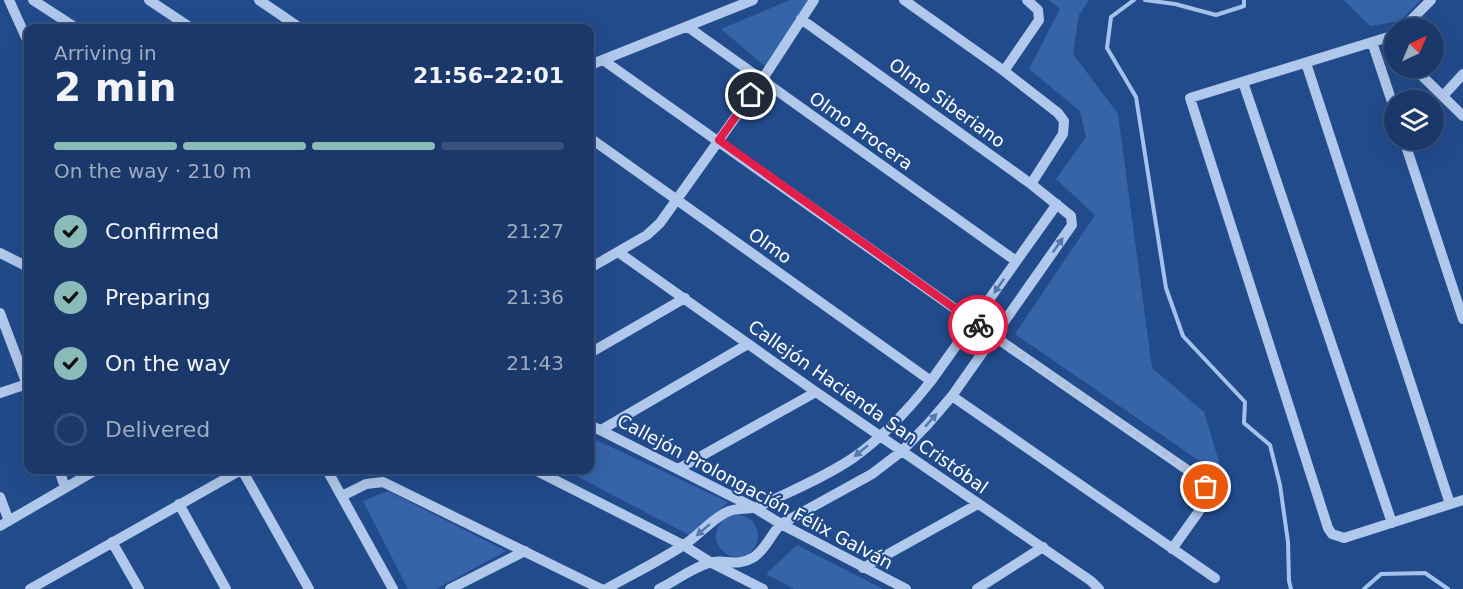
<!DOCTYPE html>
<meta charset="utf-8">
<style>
body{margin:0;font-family:"DejaVu Sans",sans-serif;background:#233f6f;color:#f1f3f6;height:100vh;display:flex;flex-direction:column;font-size:22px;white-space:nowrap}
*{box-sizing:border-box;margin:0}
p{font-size:20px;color:#9facc0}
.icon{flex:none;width:33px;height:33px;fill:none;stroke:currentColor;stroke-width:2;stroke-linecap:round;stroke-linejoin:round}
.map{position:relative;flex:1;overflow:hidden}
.sheet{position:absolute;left:24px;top:24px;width:570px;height:450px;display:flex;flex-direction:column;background:#1a3869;border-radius:12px;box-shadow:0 6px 24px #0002,0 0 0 2px #38527d}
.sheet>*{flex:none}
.needle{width:39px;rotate:44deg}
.buttons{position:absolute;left:1384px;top:18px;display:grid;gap:12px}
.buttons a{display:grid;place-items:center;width:60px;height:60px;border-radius:50%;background:#1a3869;box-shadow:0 6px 24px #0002,0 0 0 2px #38527d;font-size:30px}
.pin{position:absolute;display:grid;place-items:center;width:51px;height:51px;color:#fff;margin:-26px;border:3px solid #fff;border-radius:50%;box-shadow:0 2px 6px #0007}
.courier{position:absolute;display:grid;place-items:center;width:60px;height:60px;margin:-30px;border:4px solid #e11d48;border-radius:50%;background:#fff;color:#222;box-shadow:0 2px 8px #0007}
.summary em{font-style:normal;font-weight:800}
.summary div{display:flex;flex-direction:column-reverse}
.summary{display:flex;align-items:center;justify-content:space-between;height:102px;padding:0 30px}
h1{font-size:39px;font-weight:800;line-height:45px}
.bar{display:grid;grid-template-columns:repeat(4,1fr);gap:9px 6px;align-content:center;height:72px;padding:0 30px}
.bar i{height:8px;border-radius:4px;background:#38527d}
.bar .current{background:#8bbbb9}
.bar p{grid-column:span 4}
ol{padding:0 30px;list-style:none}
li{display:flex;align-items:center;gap:18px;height:66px}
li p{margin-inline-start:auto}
li .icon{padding:6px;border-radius:50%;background:#8bbbb9;color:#111;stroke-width:4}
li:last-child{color:#9facc0}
li i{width:33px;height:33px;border:3px solid #38527d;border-radius:50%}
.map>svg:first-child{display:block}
</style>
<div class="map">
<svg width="1463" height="589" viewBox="0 0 1463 589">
<rect width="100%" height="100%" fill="#224b8c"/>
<path fill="#3664a9" d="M790,0H814L765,66L721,29Z
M1049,0H1089L1079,15L1073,54L1118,114L1152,368L1204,412L1224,478L1015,334L1095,215L1056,179L1086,137L1080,111L1029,69L1060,9Z
M1344,0H1421L1400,21L1370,26Z
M590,437L728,502L691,536L565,470H590Z
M388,491L506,551L436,589H408L363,501Z
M716 536a21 21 0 1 1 42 0a21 21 0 1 1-42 0Z
M797,545L883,589H794L766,574Z"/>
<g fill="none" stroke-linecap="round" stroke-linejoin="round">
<path stroke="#a4c2ec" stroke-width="4" d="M1134,0L1111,17L1107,48L1136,97L1166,288L1183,336L1245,402L1244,423L1270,445L1280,485L1288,542L1289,581L1291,589
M1145,0L1175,4L1216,15L1244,6V0
M1364,589L1381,574L1425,573L1448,589"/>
<path stroke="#b0c8eb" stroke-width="10" d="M9,0L28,42
M33,0L76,28
M149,0L191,28
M259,0L300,28
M904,0L1004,71L1058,113L1064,121L1063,134L1031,184
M688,27L1016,261
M1403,28L1431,0
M1395,35L1190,98L1328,528L1332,534L1344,538L1463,500
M1385,38L1395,49
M1372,42L1395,111
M603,60L995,337L1199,478L1207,487V500L1172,549
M1306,63L1450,504
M590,65L753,0
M1414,68L1463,116
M1004,71L1039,20L1038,10L1027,0
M1243,82L1392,523
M1443,96L1463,74
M590,138L931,381
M1404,140L1463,319
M618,252L816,392L1091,581L1099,589
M0,253L28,267
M590,268L647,235L660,223L762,80L814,0
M0,313L28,387
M590,353L685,298
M0,393L27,384
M952,396L1215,578
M590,425L755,508L781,524L906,589
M601,430L748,344
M678,469L816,392
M59,470L65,487
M242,470L309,589
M327,470L393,589
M535,470L683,545L710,562L763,589
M342,496L366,484L383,482L601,589
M0,497L9,521
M179,504L226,589
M0,526L96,470
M112,542L139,589
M863,568L978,504
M30,589L241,470
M450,589L525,551
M606,589C632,574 660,561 685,544C699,535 710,521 725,513C736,506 749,511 760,506C791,491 825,477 853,458C883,437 909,409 931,381L1057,204
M659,589C675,581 692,568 709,563C724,558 736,568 754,557C766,549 771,534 781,524L872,474L902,451L928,424L952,396L1072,225L1071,216L1031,184L801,19
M977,589L1043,547"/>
</g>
<defs><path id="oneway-solid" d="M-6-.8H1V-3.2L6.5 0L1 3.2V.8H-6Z" transform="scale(1.5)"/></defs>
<g fill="#5477ad">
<use href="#oneway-solid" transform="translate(1058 245) rotate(-55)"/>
<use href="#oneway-solid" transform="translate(999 286) rotate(125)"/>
<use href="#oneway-solid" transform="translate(931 420) rotate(-49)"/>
<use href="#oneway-solid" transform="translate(861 451) rotate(141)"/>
<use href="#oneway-solid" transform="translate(703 530) rotate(139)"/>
</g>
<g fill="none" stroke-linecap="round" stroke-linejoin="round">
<path stroke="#b2c0d7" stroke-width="6" stroke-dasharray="0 10.8" d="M978,325L1178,462L1199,478L1206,487"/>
<path stroke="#e11d48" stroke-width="8" d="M751,95L719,140L978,325"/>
</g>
<g text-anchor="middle" stroke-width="4.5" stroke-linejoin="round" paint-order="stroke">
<g font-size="18" fill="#fff" stroke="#224b8c">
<text transform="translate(947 103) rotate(36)" y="6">Olmo Siberiano</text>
<text transform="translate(861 131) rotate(35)" y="6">Olmo Procera</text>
<text transform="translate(770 246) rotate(35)" y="6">Olmo</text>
<text transform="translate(868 407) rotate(35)" y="6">Callejón Hacienda San Cristóbal</text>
<text transform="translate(755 492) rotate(28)" y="6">Callejón Prolongación Félix Galván</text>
</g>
</g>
</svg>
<div class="buttons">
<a><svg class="needle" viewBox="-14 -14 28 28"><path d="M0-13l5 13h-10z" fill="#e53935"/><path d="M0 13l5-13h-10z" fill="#9facc0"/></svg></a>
<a><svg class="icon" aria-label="layers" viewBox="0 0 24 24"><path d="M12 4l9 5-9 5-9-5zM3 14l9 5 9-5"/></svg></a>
</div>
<div class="pin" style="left:1206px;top:487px;background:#ea580c"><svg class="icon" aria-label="bag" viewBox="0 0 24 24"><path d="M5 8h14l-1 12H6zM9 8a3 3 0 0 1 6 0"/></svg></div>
<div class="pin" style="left:751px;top:95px;background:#1f2937"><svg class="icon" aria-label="home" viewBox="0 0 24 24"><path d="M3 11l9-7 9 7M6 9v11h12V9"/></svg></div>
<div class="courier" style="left:978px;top:325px"><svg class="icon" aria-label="bike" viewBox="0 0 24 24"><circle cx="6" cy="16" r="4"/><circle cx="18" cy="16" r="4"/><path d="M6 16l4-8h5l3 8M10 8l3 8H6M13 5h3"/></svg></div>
<section class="sheet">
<div class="summary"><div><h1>2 min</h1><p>Arriving in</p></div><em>21:56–22:01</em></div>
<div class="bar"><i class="current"></i><i class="current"></i><i class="current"></i><i></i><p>On the way · 210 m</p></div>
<ol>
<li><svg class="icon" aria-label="check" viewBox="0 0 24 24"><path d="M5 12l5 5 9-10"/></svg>Confirmed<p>21:27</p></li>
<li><svg class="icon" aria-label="check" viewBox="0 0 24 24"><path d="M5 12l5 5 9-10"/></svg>Preparing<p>21:36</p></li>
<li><svg class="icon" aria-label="check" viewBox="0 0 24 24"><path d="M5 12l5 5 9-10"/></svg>On the way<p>21:43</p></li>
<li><i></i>Delivered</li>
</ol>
</section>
</div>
